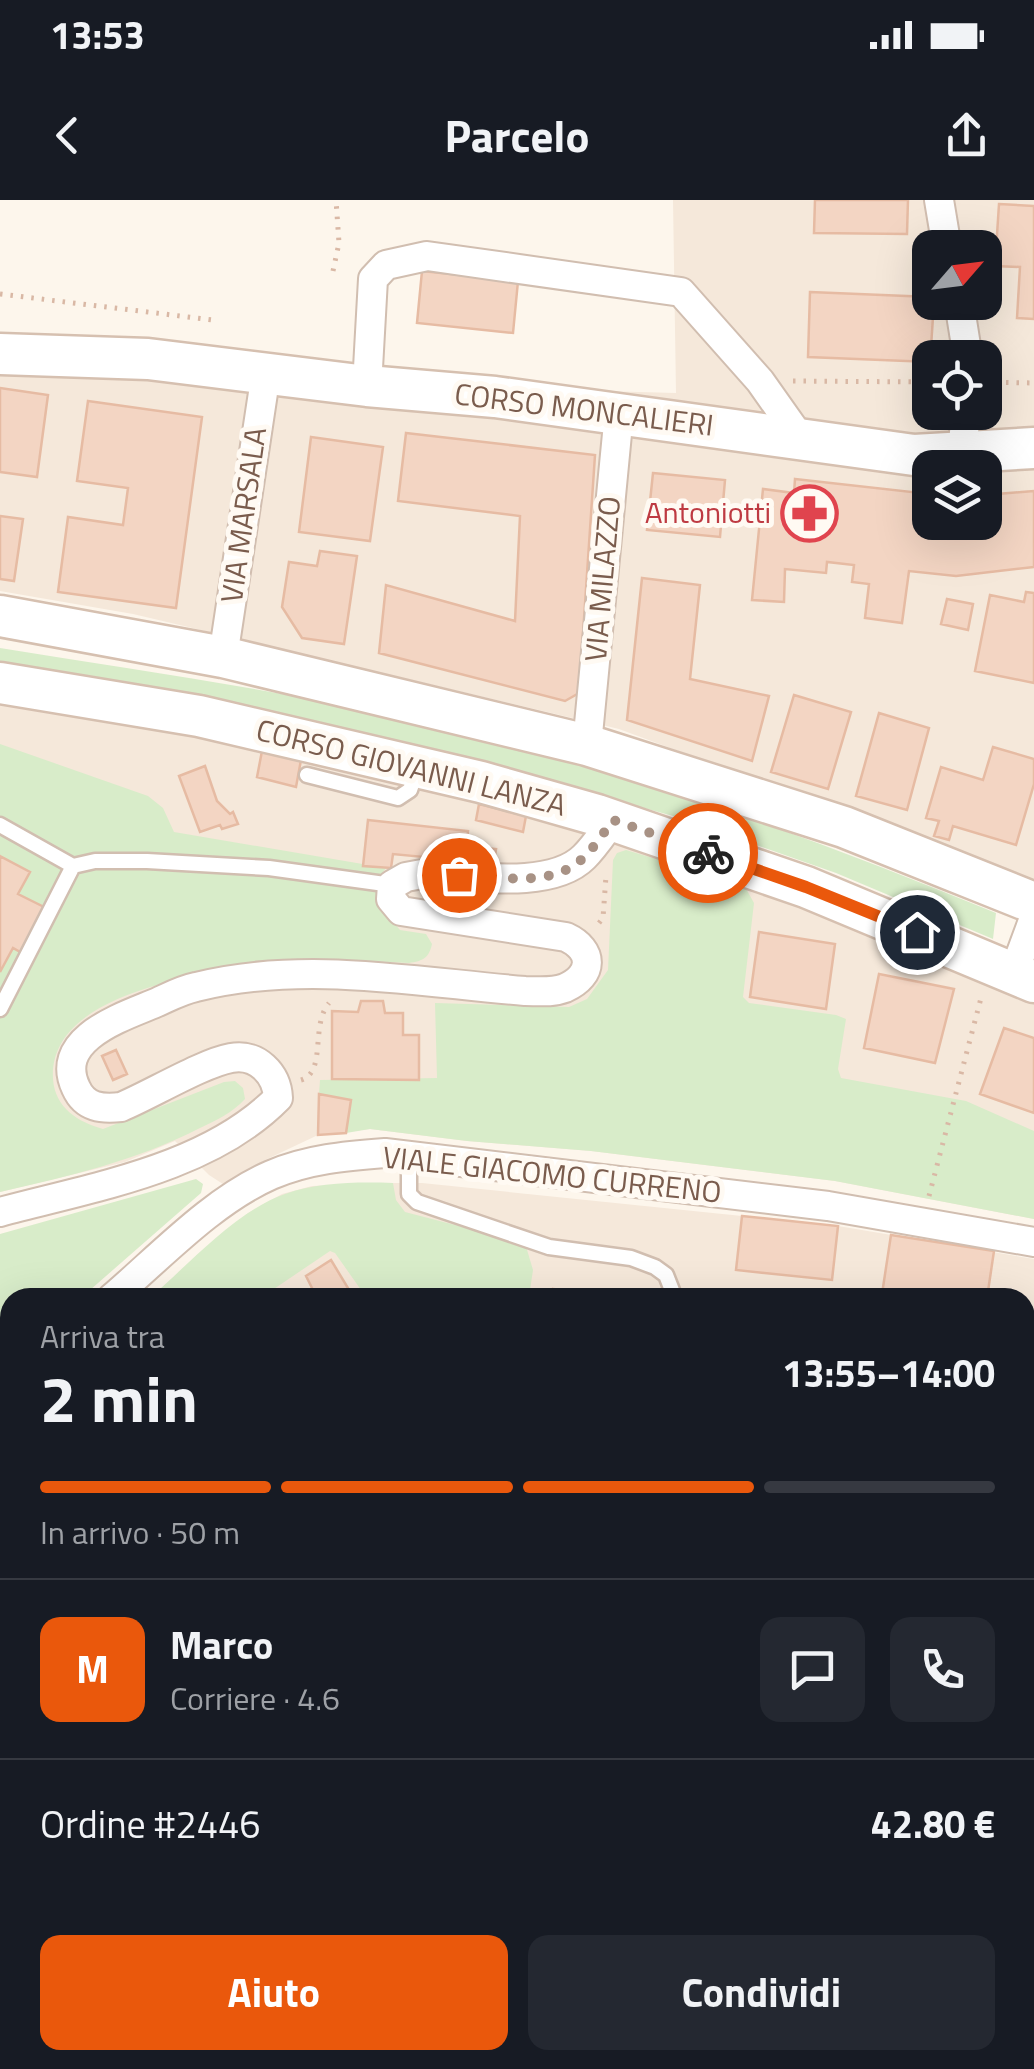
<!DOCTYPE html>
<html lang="it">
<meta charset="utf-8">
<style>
body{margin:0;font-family:"Titillium Web",sans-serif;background:#242831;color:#f1f3f6;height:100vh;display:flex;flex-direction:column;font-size:38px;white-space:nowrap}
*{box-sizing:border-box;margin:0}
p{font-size:32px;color:#9ea1a6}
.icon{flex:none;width:55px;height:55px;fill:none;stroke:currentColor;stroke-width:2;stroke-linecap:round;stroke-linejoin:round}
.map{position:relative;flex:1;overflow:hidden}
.panel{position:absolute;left:0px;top:1088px;width:1035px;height:782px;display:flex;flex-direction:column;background:#171b24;border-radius:30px 30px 0 0;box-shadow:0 10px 40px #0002}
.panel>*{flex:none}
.needle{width:65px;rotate:62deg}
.tools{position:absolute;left:912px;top:30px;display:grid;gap:20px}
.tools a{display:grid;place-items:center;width:90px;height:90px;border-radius:20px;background:#171b24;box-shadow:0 10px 40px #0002;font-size:50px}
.pin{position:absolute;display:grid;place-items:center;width:85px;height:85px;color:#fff;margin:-42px;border:5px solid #fff;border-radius:50%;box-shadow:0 2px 10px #0007}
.courier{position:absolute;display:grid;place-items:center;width:100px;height:100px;margin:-50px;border:8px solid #ea580c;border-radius:50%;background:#fff;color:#222;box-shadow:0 2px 12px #0007}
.headline em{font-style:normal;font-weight:700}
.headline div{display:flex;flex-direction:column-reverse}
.headline{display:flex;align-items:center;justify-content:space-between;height:170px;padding:0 40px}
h1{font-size:65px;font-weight:700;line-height:75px}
.bar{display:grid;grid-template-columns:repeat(4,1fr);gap:15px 10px;align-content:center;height:120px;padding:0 40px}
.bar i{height:12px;border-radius:8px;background:#363941}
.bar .selected{background:#ea580c}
.bar p{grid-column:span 4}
.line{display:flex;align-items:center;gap:25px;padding:0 40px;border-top:2px solid #363941}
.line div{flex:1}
.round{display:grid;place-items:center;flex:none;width:105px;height:105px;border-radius:20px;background:#242831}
.primary-button{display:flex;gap:20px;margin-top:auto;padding:20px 40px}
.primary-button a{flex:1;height:115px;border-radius:20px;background:#ea580c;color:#fff;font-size:40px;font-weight:700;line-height:115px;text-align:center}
.primary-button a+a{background:#242831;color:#f1f3f6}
.status{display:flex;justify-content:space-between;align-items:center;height:70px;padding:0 50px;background:#171b24;direction:ltr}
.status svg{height:28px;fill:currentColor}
header{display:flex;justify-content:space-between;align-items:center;height:130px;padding:0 40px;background:#171b24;font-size:45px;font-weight:700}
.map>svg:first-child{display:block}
</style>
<div class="status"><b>13:53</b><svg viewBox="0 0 49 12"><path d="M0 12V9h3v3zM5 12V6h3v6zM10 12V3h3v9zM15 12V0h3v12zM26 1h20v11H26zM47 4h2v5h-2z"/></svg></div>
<header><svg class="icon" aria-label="back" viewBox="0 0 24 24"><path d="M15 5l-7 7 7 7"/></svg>Parcelo<svg class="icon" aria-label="share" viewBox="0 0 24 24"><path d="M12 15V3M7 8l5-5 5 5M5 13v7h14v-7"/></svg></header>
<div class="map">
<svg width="1034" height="1869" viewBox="0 0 1034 1869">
<rect width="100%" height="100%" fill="#fdf6ec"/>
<path fill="#f5e8da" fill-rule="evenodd" d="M673,0H1034V683L619,529L133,414L0,391V175L676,193ZM930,48H985V102H930ZM930,158H985V212H930ZM930,268H985V322H930Z
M0,502L144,524L312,562L650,647L1034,798V1019L835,981L591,951L467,941L370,929L318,935L263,961L226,986L209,975L175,941L125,962L0,992Z
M378,983H422L838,1026L1034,1059V1193L1025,1195V1098H150L248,1013L282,994L312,986Z
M10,1212V1616H0V1216Z
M1025,1603L1034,1610V1869H144L150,1860H1025Z"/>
<path fill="#f3e8fa" d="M1034,1193V1610L1025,1603V1195Z"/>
<path fill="#d8ecc9" d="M0,448C168,475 336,498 501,541C670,587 834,646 996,713L993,739L836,673L673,616L493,566L294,517L0,467Z
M0,544L148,596L163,608L174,632L386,668L379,677V706L400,730L426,734L432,744C429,758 423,761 409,763C332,758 46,762 53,879C55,908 78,922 103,929L224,882L235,881L243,888L245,899C232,913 217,920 200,928C136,961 69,976 0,992Z
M626,650L744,685L754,703L743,797L749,803L836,815L846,819L838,869L841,878L966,901L1034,931V1019L835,981L591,951L467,941L370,929L346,933L351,900L319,894L320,880L437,878L435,803L569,807L587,799L608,770L613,660L617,653Z
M196,979L203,984L201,993L82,1097L10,1098V1155L0,1160V1034Z
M393,983L396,1000L405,1012L525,1043L533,1070L529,1097H366L335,1053L330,1051L262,1097L150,1098C189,1064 236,1011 285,994C318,982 358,982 393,983Z
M1025,1266L1034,1270V1610L1025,1603Z
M10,1441V1483L0,1495V1455Z
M0,1567L2,1615L10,1616V1860H309V1869H0Z
M493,1860H966L976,1869H490Z"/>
<path fill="#f3d5c3" stroke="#e6bba3" stroke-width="2.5" d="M815,0H908L907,34L814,33Z
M999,4L1034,6V119L1017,118L1020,67L995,66Z
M422,71L518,81L513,133L417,123Z
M810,92L930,97V102H934L930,162L808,157Z
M0,188L48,195L37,277L0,272Z
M88,201L202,217L176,408L58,392L68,317L123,325L128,288L77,281Z
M406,233L595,255L579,493L565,501L379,453L386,385L515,421L520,316L398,301Z
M311,237L383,247L370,341L299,332Z
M653,273L725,280L720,337L647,330Z
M795,279L930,294V322H985V295L1034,291V367L956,376L909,371L902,423L865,418L869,384L852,382L854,365L827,362L826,373L785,369L784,402L752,400L763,289L794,293Z
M0,316L23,319L14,381L0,379Z
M320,351L357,356L344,444L302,438L282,407L289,362L317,366Z
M642,378L700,385L690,479L769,496L752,561L627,520Z
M1026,392L1034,393V483L975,471L990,395L1024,402Z
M947,399L973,404L968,430L941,424Z
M794,495L851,512L828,589L771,572Z
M879,513L929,528L907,610L856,596Z
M993,547L1034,559V584L1016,645L953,626L949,640L934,636L939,621L926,618L941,567L983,580Z
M262,551L301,560L296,587L257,577Z
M205,566L217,601L230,614L233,612L238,624L222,629L220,625L200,632L179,576Z
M479,604L526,616L523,632L476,620Z
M368,620L468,631L465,661L393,654L391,668L363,666Z
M467,646L496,649L494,662L465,661Z
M0,656L30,672L18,694L46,708L22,753L13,748L0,772Z
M759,732L835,744L826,809L750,797Z
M879,774L954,789L935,863L864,848Z
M361,801H383L385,813H403V835H419V880L332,879V811L358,812Z
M1004,828L1034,838V913L980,894Z
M116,850L127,874L113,880L102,856Z
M319,894L351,900L346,933L318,935Z
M742,1016L838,1026L832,1080L736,1070Z
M891,1035L994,1051L987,1098H904L882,1094Z
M331,1060L354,1098H300L313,1090L306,1076Z
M553,1089L637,1098H552Z
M10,1306V1337L0,1340V1309Z
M592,1860H624L644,1864L643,1869H590Z"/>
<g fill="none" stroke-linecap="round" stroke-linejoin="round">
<defs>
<path id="lane" d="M307,575L398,598L410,590L416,572
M0,625L73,666L95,661H147L269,668L392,685
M0,809L73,666
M409,956V994L417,1002L549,1047L631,1058L655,1067L666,1075L675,1098
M1025,1183L1034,1181
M0,1227L10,1226
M0,1434L10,1421
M0,1508L10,1499
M1025,1640L1034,1653
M1025,1728L1034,1698
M1025,1829L1034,1791
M1018,1860L1020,1869
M409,1869L434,1866L446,1860"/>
<path id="street" d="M939,0L947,48
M959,102L968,158
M367,186L373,79L386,65L427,56L681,92L760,181L801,239
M962,253L966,212
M223,457L266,173
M587,545L619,213
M1014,772L1034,718
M0,1012C92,987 208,969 278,898C277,874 257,853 231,858C203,863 150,895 121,907C102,909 85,908 76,888C53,840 119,818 153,804C167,798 181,790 196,787C304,760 416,782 525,791C538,791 552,793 565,788C594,775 594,750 566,737L401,711L391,699L392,685L406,677L422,674C466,675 550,691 584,657C595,646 604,632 613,620
M112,1098C161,1056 212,1001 271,975C308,959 346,956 385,953L828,1006L1034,1042
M0,1188L10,1181"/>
<path id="secondary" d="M0,154L148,159L367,186L495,197L914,255L1034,248
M0,416L223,457L587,545L844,627L1034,703
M0,483L199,516L481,582L597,615L806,687L1034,782"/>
</defs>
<use href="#lane" stroke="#d1beb0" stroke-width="19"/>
<use href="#street" stroke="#d1beb0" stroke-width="32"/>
<use href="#secondary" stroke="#d6c0b0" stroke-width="45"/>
<path stroke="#d9b8a5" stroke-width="5" stroke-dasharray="2.5 8" stroke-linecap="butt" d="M333,71L339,43L336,0
M0,94L213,120
M793,181L930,182
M985,182L1034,183
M599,723L603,718L606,676
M301,880C327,872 310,826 329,803
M929,996L981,798"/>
<use href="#lane" stroke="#fff" stroke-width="14"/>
<use href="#street" stroke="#fff" stroke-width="28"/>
<use href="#secondary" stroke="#fff" stroke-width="40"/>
</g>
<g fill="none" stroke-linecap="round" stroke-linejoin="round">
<path stroke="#a89285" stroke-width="10" stroke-dasharray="0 18" d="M459,675C498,677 553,688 583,658C595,647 604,632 613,620L708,653"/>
<path stroke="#ea580c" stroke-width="12" d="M708,653L806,687L917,732"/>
</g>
<defs>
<symbol id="pharmacy-ring" viewBox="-11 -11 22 22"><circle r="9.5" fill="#fffaf3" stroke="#e0444e" stroke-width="1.5"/><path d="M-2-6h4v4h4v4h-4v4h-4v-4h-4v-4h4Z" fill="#e0444e"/></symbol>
</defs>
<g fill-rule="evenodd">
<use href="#pharmacy-ring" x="778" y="282" width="63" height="63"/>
</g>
<g text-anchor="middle" stroke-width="10" stroke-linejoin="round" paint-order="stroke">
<g font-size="30" fill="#7a5c4d" stroke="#fffaf3">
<text transform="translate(584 210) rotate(7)" y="10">CORSO MONCALIERI</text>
<text transform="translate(244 315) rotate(-82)" y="10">VIA MARSALA</text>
<text transform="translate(603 379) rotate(-85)" y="10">VIA MILAZZO</text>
<text transform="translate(411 568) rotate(14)" y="10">CORSO GIOVANNI LANZA</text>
<text transform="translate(552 975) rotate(6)" y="10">VIALE GIACOMO CURRENO</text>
</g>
<g font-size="30" fill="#be3a42" stroke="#fffaf3" text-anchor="end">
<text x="771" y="323">Antoniotti</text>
</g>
</g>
</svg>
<div class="tools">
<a><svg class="needle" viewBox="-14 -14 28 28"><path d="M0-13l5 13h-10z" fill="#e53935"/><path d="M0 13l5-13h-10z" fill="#9ea1a6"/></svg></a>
<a><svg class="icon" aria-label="locate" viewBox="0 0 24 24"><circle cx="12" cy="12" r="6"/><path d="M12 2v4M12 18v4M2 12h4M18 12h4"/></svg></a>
<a><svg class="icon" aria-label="layers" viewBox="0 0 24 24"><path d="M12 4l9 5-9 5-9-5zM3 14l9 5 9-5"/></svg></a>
</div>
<div class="pin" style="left:459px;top:675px;background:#ea580c"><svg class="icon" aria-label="bag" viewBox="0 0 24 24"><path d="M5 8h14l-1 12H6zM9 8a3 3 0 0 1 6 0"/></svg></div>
<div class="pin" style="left:917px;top:732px;background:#1f2937"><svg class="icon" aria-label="home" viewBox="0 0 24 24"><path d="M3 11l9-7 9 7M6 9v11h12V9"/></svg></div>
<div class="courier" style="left:708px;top:653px"><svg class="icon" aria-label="bike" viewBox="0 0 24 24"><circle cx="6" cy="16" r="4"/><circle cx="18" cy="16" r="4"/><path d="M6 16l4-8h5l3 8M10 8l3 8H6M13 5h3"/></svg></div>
<section class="panel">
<div class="headline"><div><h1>2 min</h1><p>Arriva tra</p></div><em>13:55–14:00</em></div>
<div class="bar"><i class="selected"></i><i class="selected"></i><i class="selected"></i><i></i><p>In arrivo · 50 m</p></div>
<div class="line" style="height:180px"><b class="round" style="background:#ea580c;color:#fff">M</b><div><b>Marco</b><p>Corriere · 4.6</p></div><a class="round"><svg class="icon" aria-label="chat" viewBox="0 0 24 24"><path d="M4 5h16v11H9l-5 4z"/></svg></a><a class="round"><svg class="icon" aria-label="phone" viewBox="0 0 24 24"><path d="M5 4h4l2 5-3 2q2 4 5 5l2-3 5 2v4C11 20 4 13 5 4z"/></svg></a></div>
<div class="line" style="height:130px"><div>Ordine #2446</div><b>42.80 €</b></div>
<div class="primary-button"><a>Aiuto</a><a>Condividi</a></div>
</section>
</div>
